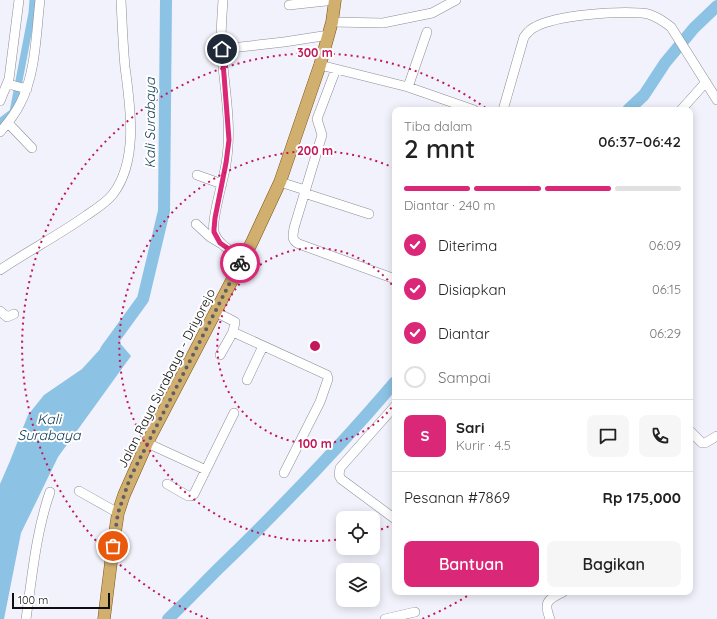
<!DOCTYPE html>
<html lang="id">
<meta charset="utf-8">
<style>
body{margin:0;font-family:Quicksand,sans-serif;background:#f6f6f6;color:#222;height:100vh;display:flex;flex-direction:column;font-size:15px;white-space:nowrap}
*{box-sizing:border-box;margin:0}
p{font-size:13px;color:#767676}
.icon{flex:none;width:22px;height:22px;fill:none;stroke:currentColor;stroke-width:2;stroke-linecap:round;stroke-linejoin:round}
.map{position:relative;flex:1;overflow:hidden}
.side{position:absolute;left:392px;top:107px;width:301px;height:488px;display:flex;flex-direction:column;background:#fff;border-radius:8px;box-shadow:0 2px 10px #0003}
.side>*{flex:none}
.tools{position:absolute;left:336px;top:511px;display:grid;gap:8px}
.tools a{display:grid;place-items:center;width:44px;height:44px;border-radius:8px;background:#fff;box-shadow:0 2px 10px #0003;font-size:20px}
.scale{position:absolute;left:12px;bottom:10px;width:98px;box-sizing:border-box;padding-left:4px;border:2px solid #0e0e12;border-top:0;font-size:11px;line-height:14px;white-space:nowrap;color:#0e0e12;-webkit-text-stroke:3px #fff;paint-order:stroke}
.pin{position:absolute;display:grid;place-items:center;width:34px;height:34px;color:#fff;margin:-17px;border:2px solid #fff;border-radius:50%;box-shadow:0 1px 4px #0007}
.courier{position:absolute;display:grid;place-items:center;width:40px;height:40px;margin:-20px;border:3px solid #db2777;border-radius:50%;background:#fff;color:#222;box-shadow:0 1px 5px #0007}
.headline em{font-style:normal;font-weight:600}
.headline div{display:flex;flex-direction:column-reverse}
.headline{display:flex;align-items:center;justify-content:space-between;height:68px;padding:0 12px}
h1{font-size:26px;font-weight:600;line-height:30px}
.bar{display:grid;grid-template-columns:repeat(4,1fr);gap:6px 4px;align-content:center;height:48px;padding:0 12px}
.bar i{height:5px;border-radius:3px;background:#e0e0e0}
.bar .current{background:#db2777}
.bar p{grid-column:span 4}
.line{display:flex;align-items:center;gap:10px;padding:0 12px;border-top:1px solid #e0e0e0}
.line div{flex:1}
.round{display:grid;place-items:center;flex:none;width:42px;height:42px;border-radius:8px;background:#f6f6f6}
ol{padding:0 12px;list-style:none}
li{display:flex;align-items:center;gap:12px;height:44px}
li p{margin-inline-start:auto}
li .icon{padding:4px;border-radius:50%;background:#db2777;color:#fff;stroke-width:4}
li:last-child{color:#767676}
li i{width:22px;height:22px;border:2px solid #e0e0e0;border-radius:50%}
.action{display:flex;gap:8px;margin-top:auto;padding:8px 12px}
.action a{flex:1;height:46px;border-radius:8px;background:#db2777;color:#fff;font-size:16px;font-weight:600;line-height:46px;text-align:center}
.action a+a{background:#f6f6f6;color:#222}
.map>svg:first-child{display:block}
</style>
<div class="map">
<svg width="717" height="619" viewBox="0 0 717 619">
<rect width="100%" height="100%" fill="#f2f2fc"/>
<path fill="#8cc2e3" d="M113,335L131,356L58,457L21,533L4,619H0V484L10,461L28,415L44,395L82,369Z"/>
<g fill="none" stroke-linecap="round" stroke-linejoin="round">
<path stroke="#8cc2e3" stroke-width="7" d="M0,122L13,112L32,13L33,0"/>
<path stroke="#8cc2e3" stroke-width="12" d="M628,110L644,95L665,63L694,28L717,6
M106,350L143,299L164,211L166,0
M168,619C185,603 201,586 217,570C279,510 339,448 395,382"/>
<defs>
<path id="minor" d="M223,0C222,14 221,28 221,42C223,83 233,123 226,164C224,178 211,220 214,232C218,245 232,251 242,258
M289,5L335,0
M332,22L383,23L432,13L456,0
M222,49L284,42L329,35
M320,65L408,87L474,110
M336,69L317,119L322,135L294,228C293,236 291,240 299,244L395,279
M8,84L27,89
M408,87L427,32
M0,101L9,79L19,0
M503,110L524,37C527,33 530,29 535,27C556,15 617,11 641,13C652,13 663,21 671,27L717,100
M681,110L706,82
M8,123L32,148
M0,132C8,123 15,114 20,104C36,74 36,33 40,0
M197,175L222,184
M280,182L305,190
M304,193L369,214
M196,224L210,237L220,243
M0,270C28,251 59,235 87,215C96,209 107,202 113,194C139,160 130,105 125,67C123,45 122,22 121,0
M0,311L7,317L14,314
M216,312L235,322L233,332L220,355
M233,332L327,375L328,379L320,402L284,473
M247,380L263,346
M395,406L340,468L339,475L341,479L395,519
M690,431L702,443H705L717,436
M147,443L206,470
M167,484L188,496H191L194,494L234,413
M79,491L118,513
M26,619C32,577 36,532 50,492
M385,619L415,612
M550,619C543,601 548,600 563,592"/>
<path id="major" d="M104,619L113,546L118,513L124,495L147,443L252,242L280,182L320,65L332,22L335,0"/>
</defs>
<use href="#minor" stroke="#8c8d96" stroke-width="10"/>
<use href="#major" stroke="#79540f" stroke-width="13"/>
<use href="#minor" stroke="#fff" stroke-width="9"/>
<use href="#major" stroke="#d1af6e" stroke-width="12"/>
</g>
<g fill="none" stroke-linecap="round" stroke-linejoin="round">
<path stroke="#5e5e64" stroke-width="4" stroke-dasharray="0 7.2" d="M113,546L118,513L130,478L240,263"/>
<path stroke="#db2777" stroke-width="5" d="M222,49L229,140L226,163L215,218L214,229V232L220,243L242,258L240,263"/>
</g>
<g fill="none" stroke="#c2185b" stroke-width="2" stroke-dasharray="2 4">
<path d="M395 403A98 98 0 1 1 395 289"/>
<path d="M394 524A195 195 0 0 1 374 532M342 539A195 195 0 1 1 394 168"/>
<path d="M472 593A293 293 0 0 1 422 619M208 619A293 293 0 1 1 487 109"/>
</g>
<g text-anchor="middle" stroke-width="4" stroke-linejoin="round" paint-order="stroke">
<g font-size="13" fill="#0e0e12" stroke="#fff">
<text transform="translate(166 378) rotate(-63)" y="5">Jalan Raya Surabaya - Driyorejo</text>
</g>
<g font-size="14" font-style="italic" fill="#0e3b52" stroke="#fff">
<text transform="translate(150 123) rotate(-90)" y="5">Kali Surabaya</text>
<text x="49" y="424">Kali<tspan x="49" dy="16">Surabaya</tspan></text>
</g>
</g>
<circle cx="315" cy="346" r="6" fill="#c2185b" stroke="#fff" stroke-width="2"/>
<g font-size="12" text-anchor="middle" font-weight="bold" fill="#c2185b" stroke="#fff" stroke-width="4" stroke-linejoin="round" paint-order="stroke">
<text x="315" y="57">300 m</text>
<text x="315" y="155">200 m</text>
<text x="315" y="448">100 m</text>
</g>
</svg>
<div class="tools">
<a><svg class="icon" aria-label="locate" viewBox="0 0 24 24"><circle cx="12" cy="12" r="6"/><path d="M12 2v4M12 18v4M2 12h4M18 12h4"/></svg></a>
<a><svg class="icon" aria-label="layers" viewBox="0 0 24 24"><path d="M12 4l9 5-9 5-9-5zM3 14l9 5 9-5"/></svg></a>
</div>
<div class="scale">100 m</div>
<div class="pin" style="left:113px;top:546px;background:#ea580c"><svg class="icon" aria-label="bag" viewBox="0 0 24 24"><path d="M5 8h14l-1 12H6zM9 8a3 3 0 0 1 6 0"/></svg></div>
<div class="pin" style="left:222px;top:49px;background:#1f2937"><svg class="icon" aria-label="home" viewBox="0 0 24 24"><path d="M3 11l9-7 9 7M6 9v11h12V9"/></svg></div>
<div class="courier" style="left:240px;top:263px"><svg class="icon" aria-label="bike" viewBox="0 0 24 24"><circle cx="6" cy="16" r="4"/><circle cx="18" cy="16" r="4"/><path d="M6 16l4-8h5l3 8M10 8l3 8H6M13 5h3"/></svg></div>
<section class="side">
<div class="headline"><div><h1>2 mnt</h1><p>Tiba dalam</p></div><em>06:37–06:42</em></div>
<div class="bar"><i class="current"></i><i class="current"></i><i class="current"></i><i></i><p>Diantar · 240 m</p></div>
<ol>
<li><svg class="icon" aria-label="check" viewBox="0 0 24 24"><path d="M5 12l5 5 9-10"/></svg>Diterima<p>06:09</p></li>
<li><svg class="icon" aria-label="check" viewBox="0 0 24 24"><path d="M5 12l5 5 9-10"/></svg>Disiapkan<p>06:15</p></li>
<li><svg class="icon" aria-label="check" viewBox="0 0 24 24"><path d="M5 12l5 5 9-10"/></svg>Diantar<p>06:29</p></li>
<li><i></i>Sampai</li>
</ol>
<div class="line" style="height:72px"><b class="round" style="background:#db2777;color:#fff">S</b><div><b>Sari</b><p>Kurir · 4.5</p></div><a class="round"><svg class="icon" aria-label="chat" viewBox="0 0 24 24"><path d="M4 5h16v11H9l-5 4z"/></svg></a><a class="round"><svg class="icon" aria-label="phone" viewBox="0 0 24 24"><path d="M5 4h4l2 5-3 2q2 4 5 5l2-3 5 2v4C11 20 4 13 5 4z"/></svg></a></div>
<div class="line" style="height:52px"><div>Pesanan #7869</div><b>Rp 175,000</b></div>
<div class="action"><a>Bantuan</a><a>Bagikan</a></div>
</section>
</div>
